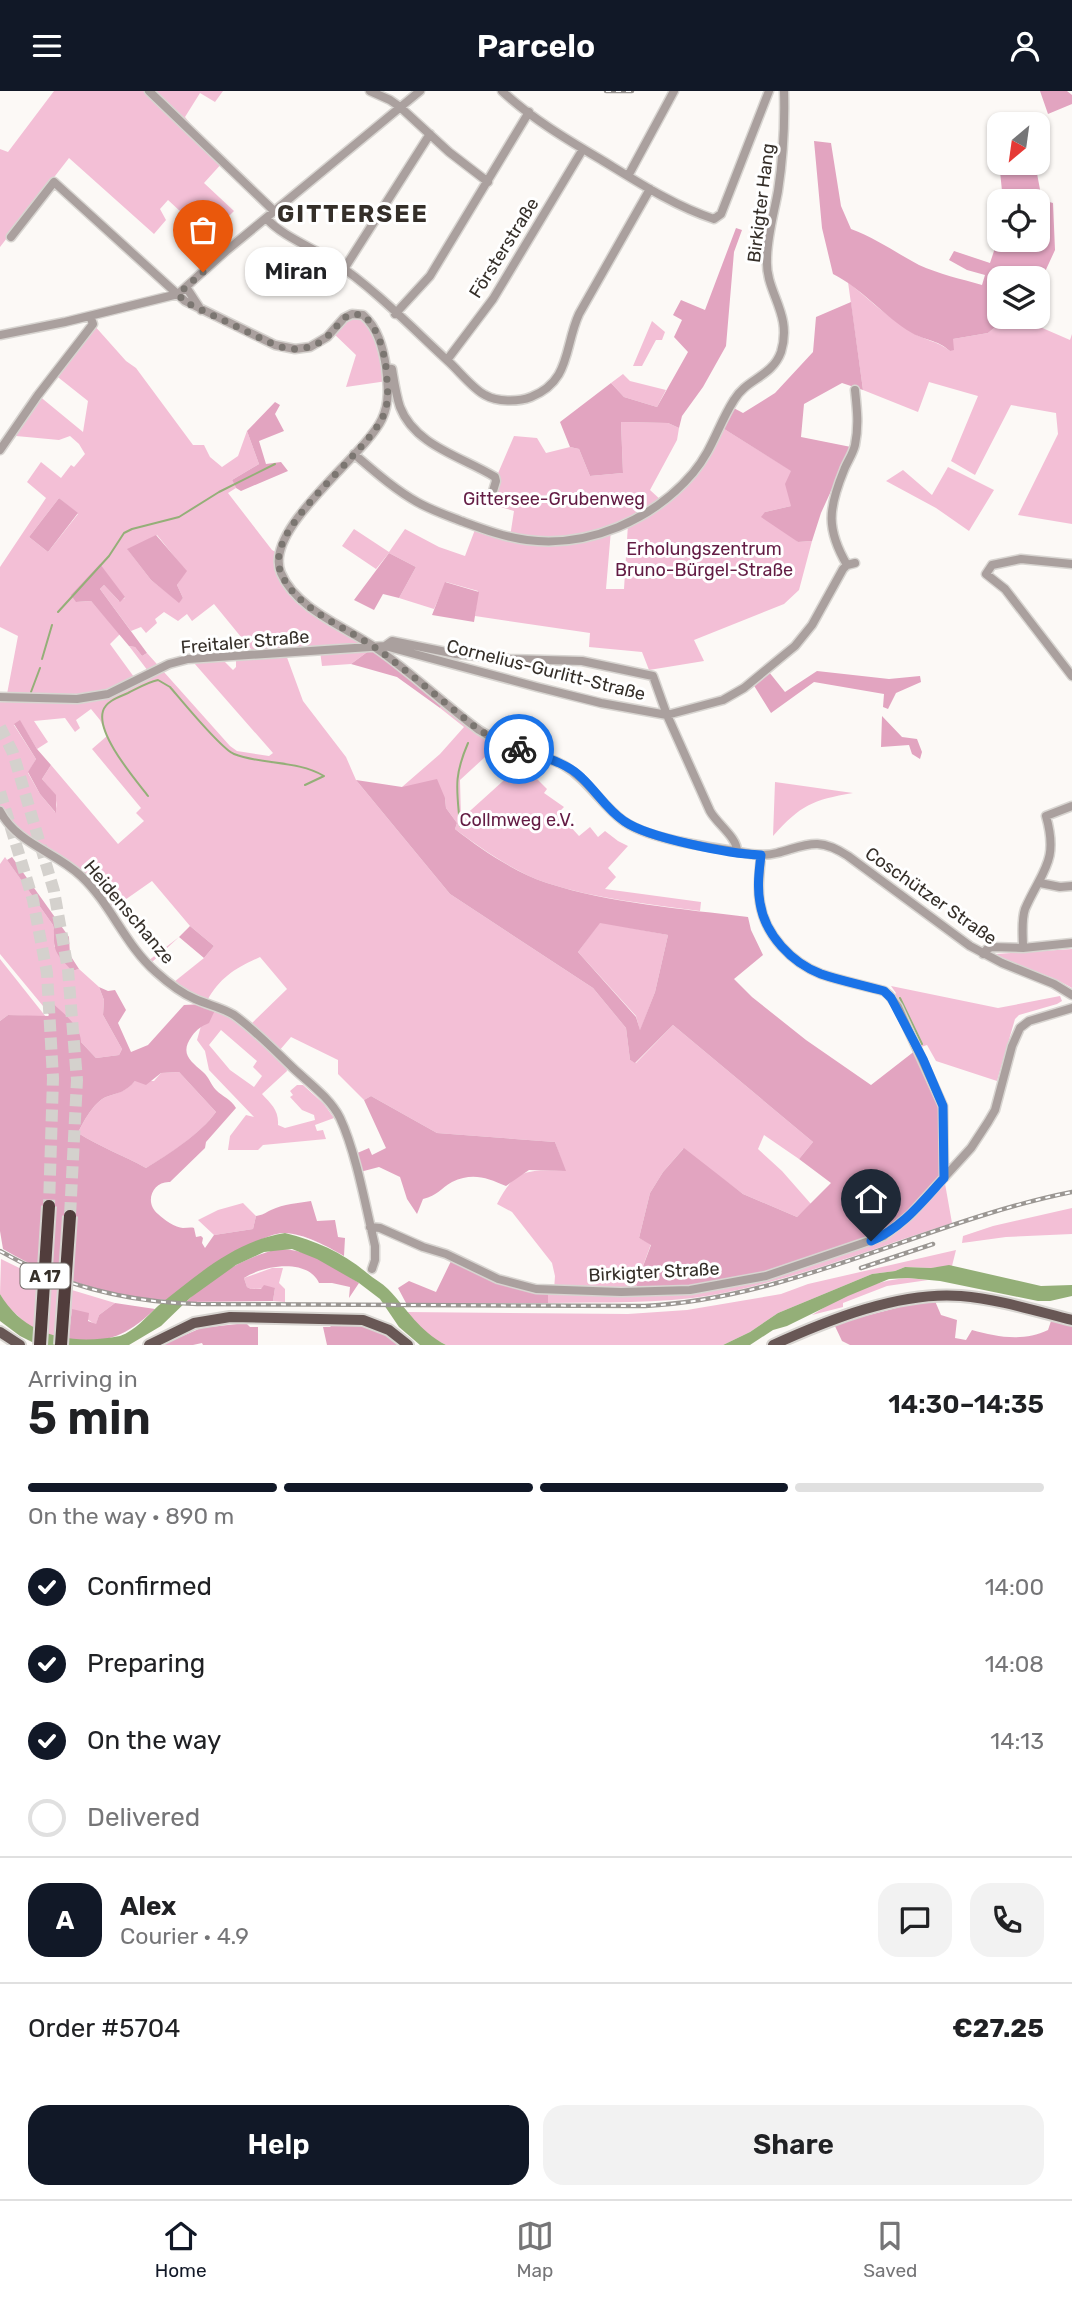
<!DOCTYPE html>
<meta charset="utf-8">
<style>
body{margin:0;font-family:Rubik,sans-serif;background:#f2f2f2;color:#202124;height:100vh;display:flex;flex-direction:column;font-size:26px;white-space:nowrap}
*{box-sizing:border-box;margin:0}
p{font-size:23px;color:#757577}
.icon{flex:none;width:38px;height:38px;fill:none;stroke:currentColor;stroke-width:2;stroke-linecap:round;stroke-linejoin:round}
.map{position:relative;height:1254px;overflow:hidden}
.sheet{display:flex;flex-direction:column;background:#fff;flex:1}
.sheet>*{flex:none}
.needle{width:46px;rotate:209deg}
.controls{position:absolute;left:987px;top:21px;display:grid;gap:14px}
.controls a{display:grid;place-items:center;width:63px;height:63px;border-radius:14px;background:#fff;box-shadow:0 2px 5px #0004;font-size:35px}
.pin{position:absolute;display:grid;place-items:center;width:60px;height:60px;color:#fff;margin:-72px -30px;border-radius:50% 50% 50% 0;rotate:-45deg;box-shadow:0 0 7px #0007}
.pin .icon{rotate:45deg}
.courier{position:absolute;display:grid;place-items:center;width:70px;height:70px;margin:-35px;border:5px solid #1a73e8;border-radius:50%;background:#fff;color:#222;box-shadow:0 2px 9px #0007}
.bubble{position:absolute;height:49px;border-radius:21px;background:#fff;box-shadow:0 2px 5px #0004;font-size:23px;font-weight:600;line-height:49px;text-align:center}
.headline em{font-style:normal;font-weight:600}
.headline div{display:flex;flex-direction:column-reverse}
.headline{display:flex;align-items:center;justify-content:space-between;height:119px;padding:0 28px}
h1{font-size:46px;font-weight:600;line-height:52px}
.bar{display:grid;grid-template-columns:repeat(4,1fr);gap:10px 7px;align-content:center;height:84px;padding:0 28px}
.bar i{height:9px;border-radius:5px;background:#e0e0e0}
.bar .active{background:#111827}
.bar p{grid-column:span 4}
.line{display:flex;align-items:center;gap:18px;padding:0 28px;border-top:2px solid #e0e0e0}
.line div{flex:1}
.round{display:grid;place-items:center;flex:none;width:74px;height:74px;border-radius:21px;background:#f2f2f2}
ol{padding:0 28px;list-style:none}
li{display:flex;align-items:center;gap:21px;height:77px}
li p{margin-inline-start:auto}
li .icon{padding:7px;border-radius:50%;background:#111827;color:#fff;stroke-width:4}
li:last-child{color:#757577}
li i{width:38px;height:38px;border:4px solid #e0e0e0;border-radius:50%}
.cta{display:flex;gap:14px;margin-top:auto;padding:14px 28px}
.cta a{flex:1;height:80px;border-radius:21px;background:#111827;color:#fff;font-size:28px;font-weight:600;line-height:80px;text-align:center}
.cta a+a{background:#f2f2f2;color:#202124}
header{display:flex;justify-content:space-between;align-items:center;height:91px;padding:0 28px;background:#111827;color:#fff;font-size:32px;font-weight:600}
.menu{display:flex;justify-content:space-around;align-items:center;height:98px;border-top:2px solid #e0e0e0;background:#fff;font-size:19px;color:#757577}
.menu a{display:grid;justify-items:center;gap:4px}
.menu .active{color:#111827}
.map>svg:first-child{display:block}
</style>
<header><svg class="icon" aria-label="menu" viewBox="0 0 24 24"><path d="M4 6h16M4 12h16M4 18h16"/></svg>Parcelo<svg class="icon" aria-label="person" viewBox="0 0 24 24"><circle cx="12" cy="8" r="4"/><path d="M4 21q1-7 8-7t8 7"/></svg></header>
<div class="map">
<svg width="1072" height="1254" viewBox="0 0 1072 1254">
<rect width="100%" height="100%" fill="#fcf9f6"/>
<path fill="#f3bfd6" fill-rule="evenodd" d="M54,0H223L215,11L200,2L185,26L196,40L195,43L223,71L204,92L234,120L208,146L168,109L160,118L166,129L154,143L69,67L0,156V58L8,61Z
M848,191C868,208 888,226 910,240C924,250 937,249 950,260L953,248L988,242L1007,226H1017L1070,249L1072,243V433L1018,424L1058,343L1056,322L1011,314L975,384L951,370L978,305L929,291L918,321L863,299Z
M359,223L373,235L387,290L346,296L356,264L332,241L338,233Z
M652,230L665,241L662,249H656L642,275H633Z
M93,233L126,270L136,277L193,354H204L210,366L222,376L238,365L247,340L259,373L232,389L236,397L228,402L272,459L279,463C274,506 343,538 374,556L351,573L322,575L320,560L285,561L303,610L346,666L356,689L450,803L593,897L626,937L630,969L636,972L673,934L813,1051L799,1068L764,1044L758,1058L782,1080L811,1113L797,1126L743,1103L683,1058L663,1081L650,1102L639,1147L651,1153L636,1194L644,1201L690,1199L767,1185L871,1150L895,1137L910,1124L944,1087L952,1132C874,1157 795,1189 713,1204C659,1213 603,1211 548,1212V1199H554L555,1185L552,1172L512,1121L497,1113C515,1077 528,1079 565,1080L555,1051L437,1042L371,1005L364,1009L338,983V969L291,946L279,960L277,959L251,935V933L287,898L260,866C236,877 220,886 207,910C185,903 163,888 148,870L179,846L151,872L174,891L204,867L214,855L190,835L152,790L112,818L95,796L77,779L60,767L26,749L5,726L0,717V604L7,603L18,545L0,536V476L46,407L27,391L41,371L61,387L71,374L74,376L85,363L79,353L70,345L59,349L16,345L12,341L38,304L83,341L88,310L54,283ZM59,407L78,423L48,461L29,446ZM157,444L186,480L177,494L183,507L179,511L151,489L128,459ZM100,474L125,507L119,510L104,494L100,498L131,540L141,536L146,542L157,532L155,528L164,521L178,530L187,523L192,530L214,513L259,568L236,569V576L233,579L224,570L194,572L273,662L269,665L237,660L230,655L147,562L142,565L135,556L129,555L148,580L134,586L110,553L120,543L91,510L77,511L72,504ZM91,618L100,629L107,645L92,658L141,717L136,722L144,730L118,753L51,674L42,688C51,699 60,707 55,721L40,703L28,682L36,668L14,634L20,630L37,658L48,651L34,630L65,627L75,641L80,637L76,629Z
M623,283L630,290L666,299L657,316L624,306L611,292Z
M621,331L668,332L679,337L677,349L650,399L662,410L682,393L721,336L792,380L791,415L765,421L798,451L812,450L799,499L784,513L694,549L704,570L649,579L642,561L589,556L590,542L475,525L478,500L446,491L434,518L399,507L416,476L389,462L376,478L342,455L354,438L389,461L405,438L439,456L465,465L476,436L510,446L514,420L490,413L496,387L514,345L537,347L546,362L570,356L579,358L590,385L623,382ZM628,433L624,498H606L611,439Z
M948,376L994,399L969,440L936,417L886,390L903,379L932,404Z
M443,612L498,650L497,655L460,689L461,728L522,673L547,698L544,702L564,716L558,722L579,745L590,736L598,746L605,740L618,750L628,755L608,777L616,786L605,798L701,811L700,820C649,813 596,808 547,792C514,781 482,758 455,738L457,732L446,717L445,707L402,696L440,663L464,636L440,617Z
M775,691L853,702C812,709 801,714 773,745Z
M5,766L53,834L55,845L54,855L72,880L79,878L99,896L104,909L103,924L122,958L119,964L96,967L81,951L51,911L43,915L0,863V773Z
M600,831L668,844L655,901L640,940L636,925L578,861Z
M1072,858V897C1048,882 1020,877 996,863Z
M0,868L46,926L8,924L0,930Z
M891,895L998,917L1060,905L1062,910L1057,913L1019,924L1015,928L997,990L936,970L927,954L921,956L895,903L896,902Z
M216,917L234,927L286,975L287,980L262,1003C271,1013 279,1019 278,1034L285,1037L315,1029L314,1024L302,1019L290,1006L293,1004L290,1000L297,994H303L324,1013L334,1027L315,1034L317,1040L323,1039L326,1048L263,1054L258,1059H228L230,1045L246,1024L254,1026L209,979L205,960L197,949L201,935ZM221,939L257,970L253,976L262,985L254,996L230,979L209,954Z
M179,981L216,1021C200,1043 170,1063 146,1077C123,1064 100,1056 78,1042C83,1031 94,1011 106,1006C118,1002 126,1000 135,990H154L161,982Z
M243,1112L256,1125L253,1138L214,1144L198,1129L218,1119Z
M1072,1117V1143L1006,1146L962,1152L963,1145L993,1135Z
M956,1159L952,1175L931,1177L905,1176L895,1180L872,1183L778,1222L750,1241L723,1254H446L429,1245L406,1221L628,1223L687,1219L781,1203L808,1193Z
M1,1168L52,1193L115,1212L99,1224L96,1234L72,1218L68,1251L51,1248L28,1234L7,1215L0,1203Z
M272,1177H283L279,1192L285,1198V1211L273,1210L275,1197L251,1198L247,1196L244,1187Z
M908,1187L928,1189L887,1195L843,1212V1216L812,1224C841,1206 874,1189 908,1187Z"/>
<path fill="#e2a4c0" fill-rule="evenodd" d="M1040,0H1067L1072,4V13L1048,23Z
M814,50L831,52L841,115L851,138C876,147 896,162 919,174C939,183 961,188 982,194L985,184L967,179L949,169L954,160L990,172L999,145V149H1038V110H1003L997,50H999V72H1035L1042,109L1053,112L1055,159L1038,196V187H999V226H1007L988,242L953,248L954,259L950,260C936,248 926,250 912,242C883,225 863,198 833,183L822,137Z
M736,137L742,139L734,161L726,255L703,296L682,325L679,337L668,332L621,331L623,382L590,385L579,358L570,356L560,331L611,292L624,306L657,316L688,261L674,246L682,229L673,224L681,209L705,219Z
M851,211L863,299L842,292L804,313L801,346L851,356L821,422L812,450L798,451L761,426L765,421L791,415L785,393L791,380L721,336L730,315L743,322L775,302L813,261L816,226Z
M275,311L280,314L275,323L284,340L259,350L266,373L281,371L288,380L241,400L236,397L232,389L259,373L247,340Z
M59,407L78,422L48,461L29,446Z
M156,444L187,480L177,494L183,507L179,512L151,489L127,458Z
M389,462L416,476L399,507L383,503L374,519L354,509Z
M100,473L125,506L120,511L104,494L100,498L147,562L142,565L135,556L129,555L91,510L76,511L71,504Z
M445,491L479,501L474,531L432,524Z
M374,556L443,612L440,617L397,586L351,573Z
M817,580L889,588L920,585L921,591L896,602L888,618L883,616L884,603L814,591L771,622L753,593L769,581L785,601Z
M882,625L902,646L917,648L922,661L920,668L912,663L909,654L881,656Z
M20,629L37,658L51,674L42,688L56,704V722L40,703L28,681L36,668L14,633Z
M437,688L445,707L446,717L457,732L455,738C482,759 514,781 547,792C609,812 683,818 748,826L751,839L763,864L734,888L752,906L806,949L871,994L916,959L940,1018L944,1084L895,1137L728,1194L644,1201L636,1194L651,1154L639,1147L650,1102L663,1081L684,1057L743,1103L797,1126L831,1092L799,1068L813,1051L673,934L635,972L630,969L626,937L593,897L450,803L356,689L402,696ZM600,832L668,844L655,901L640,939L636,926L578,861Z
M12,766L69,846L70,864L79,878L72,880C66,873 57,865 55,857C53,851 55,842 53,834L7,769Z
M190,835L214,855L204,867L179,846Z
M99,896L108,900L115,899L126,919L118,932L131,961L148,954L184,914L203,913L216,917L209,932C202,935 197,938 192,945C179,963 191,970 203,981C209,986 211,994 216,999C223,1006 231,1008 236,1017L206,1051L205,1057L170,1091C152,1090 144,1112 158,1123C163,1128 176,1137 183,1137C187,1137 191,1136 194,1137L196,1146L201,1145L203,1147L202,1152L205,1157L214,1144L253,1138L256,1125C263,1124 265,1122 271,1119C284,1113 298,1112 311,1110L317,1130L335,1129L338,1146L345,1147L344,1165C329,1156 301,1141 283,1142C254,1144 191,1191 166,1209C110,1206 50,1186 3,1158L0,1140V930L8,924L48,925L49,924L43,915L51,911C62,921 81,935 81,951L96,967L119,964L122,958L103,924L104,909ZM179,981L216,1021C200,1043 169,1063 146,1077C123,1064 100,1056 78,1042C83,1031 94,1011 106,1006C118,1002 126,1001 135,990L146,994L161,982Z
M371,1005L437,1042L555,1051L566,1080L529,1079L506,1095C487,1087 473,1081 452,1091C440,1098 438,1104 423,1108L417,1123L407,1108L400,1086L379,1076L360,1081L355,1063L369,1057L372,1064L386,1057L364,1009Z
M278,1158C308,1157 334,1176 359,1192L349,1207L350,1196L332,1192H319C308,1167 263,1174 244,1187L247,1196L251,1198H261L264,1194L275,1197L273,1210L186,1211C210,1186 245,1166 278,1158Z
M453,1166L498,1188L548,1199V1212H406L398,1197L409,1190L436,1201Z
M935,1210L941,1224L957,1229L955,1247L966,1249L972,1239C997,1246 1023,1251 1048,1239L1051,1230L1072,1235V1254H850L842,1250L834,1233L904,1215Z
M115,1212L155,1218C125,1246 110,1251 68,1251L72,1218L89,1222L88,1230L96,1233L99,1224Z
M246,1232L250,1236H258V1254H203L202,1252L193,1254H162L201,1237Z
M333,1233C361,1234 377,1236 400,1254H327L323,1236H330Z"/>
<path fill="#94af78" d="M285,1142C316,1150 342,1161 367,1182C374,1188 382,1192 388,1198C409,1220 418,1239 446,1254H420L399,1236L380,1208L359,1192L317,1168L292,1158L264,1161L236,1174L190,1207L161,1235L129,1254H38L20,1245L0,1230V1203C26,1247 73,1254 120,1245C135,1240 147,1225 158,1215C197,1184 235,1150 285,1142Z
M949,1174L1041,1195L1072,1194V1205L1050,1210H1038L940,1190L908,1187L889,1188L848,1205L787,1235L773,1239L750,1254H723L750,1241L778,1222L872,1183L895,1180L905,1176L931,1177Z"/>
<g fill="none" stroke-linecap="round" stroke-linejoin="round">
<path stroke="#94af78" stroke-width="2" d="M58,521L109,465L124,442L132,438L179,426L219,401L275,373
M42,568L52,534
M31,601L40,577
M148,705C135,688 96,643 103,620C106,610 119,606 128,602C138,597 148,591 158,589L170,596C182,610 221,658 234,663C262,674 297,669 324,685L305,694
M460,735C457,698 453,687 468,652
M900,907L922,953"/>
<path stroke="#d4d1cd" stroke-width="12" stroke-dasharray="12 6" stroke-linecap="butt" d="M0,636L13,662L54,800L68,879L77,989L70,1125
M0,701L33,809L47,882L53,987L49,1115"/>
<defs>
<path id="minor" d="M149,0L274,120
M370,0L390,9L400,16L449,61L488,91
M502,0C531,27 566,48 600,68C636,90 674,115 714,128L721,123L769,0
M628,85L674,0
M266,127C283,146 312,156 333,170C375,198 412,237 449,271C459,280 473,298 485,304C497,311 518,311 531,306C571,290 564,256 579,223L650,98
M11,146L54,91L185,210L275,254L295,258L310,256L327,246L344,227L352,223L363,224C378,237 383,257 386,276C388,294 390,311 382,328C364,366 262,438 281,482C296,518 346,536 376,557C412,582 444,613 479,639C493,648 507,654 523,660C536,664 551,667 563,674C587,688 600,712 622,729C647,748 703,755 735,760C748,763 763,766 777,762C807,754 818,745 848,765L970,855L1002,872L1054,893L1072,904
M344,178L430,43
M186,196L201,219
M395,223L430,185L529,21
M0,244L65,231L178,203L226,160L420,0
M447,269L493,208L583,58
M386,277L392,278C394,290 396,304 400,316C415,355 463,366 495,386L496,390L490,410
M0,359L38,304L93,233L90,225
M354,363C374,380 394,398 417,411C431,419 446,424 461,430C483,438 504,446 527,449C588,457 653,429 693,382C713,358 718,334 734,309C746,288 772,286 781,261C793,222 765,202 767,168C767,146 774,122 778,100C783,67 785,34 784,0
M1072,473L1021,468L992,474L986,483L1005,498L1072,585
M847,474C826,438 828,418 844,379C847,371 853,363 855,354C859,335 857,318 855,299
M385,555L392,550L456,563L508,568L582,570L653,585L667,624L710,720C717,733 738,747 737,761
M0,606L77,608L108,603L169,573L188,568L385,555L537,596L601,612L667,624L723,609L744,597L795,555L812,534L843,478L847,474L855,472
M0,720C18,754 55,760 81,785C111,813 125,854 156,881C167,891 181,902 195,908C208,914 221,916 234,924C255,939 274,959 293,977C309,992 330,1007 340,1027C356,1061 366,1117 375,1155V1169L372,1178
M761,764C760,780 757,796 760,812C765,844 792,872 821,883C841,890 863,894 884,900L889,904L898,916L943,1015L944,1087
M1040,792L1060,796L1072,795
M1023,857C1023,844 1021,830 1025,818C1042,779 1059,771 1046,725L1072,715
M983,863L987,858L992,856L1023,857L1072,852
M370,1136L380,1137L423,1156L446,1163L498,1188L536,1198L621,1201L690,1199L766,1185L884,1145L910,1124L971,1057L988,1031L995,1019L1012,955L1020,937L1029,930L1072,917"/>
<path id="major" d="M0,1241L20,1254
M149,1254L194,1232L230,1226L363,1229L389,1239L408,1254
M773,1254C828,1229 900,1200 961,1205C998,1208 1036,1220 1072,1229"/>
</defs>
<use href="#minor" stroke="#d8d5d1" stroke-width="11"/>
<use href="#major" stroke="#d8d5d1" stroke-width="14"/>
<use href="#minor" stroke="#aaa09e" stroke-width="8"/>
<use href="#major" stroke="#685755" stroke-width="10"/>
<defs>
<path id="rail" d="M606,0H632
M0,1160C61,1195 127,1211 197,1213L645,1215C794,1207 927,1130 1072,1101
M861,1177L933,1153"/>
</defs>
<use href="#rail" stroke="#9b9793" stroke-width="4.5"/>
<use href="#rail" stroke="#fff" stroke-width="2" stroke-dasharray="5" stroke-linecap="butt"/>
<defs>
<path id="highway-bridge" d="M40,1254L49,1115
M61,1254L70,1125"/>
</defs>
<use href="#highway-bridge" stroke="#d8d5d1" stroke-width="16" stroke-linecap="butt"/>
<use href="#highway-bridge" stroke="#513d3c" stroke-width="12"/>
</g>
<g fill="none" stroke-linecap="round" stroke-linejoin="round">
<path stroke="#7b7671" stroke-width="7" stroke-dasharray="0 12.6" d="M203,181L178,203L185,211L275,254L288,258H302L317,253L327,246L344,227L352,223L363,224C378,237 383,257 386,276C387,292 390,308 384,323C368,364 261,437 281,482C297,520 349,537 380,560C414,585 446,613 479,639L498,650L519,658"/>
<path stroke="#1a73e8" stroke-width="9" d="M519,658C541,666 565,670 582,687C597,701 607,719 624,730C648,747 730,763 761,764C759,780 757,796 760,812C765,844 792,872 821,883C841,890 863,894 884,900L891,907L923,968L943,1015L944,1087C922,1111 902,1137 871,1150"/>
</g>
<g text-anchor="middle" stroke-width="6" stroke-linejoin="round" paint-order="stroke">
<rect fill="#fff" stroke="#726d69" stroke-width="2" x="20.5" y="1172.5" width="49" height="25" rx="5"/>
<g font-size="16" font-weight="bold" fill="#352f29">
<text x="45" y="1191">A 17</text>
</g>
<g font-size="18" fill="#352f29" stroke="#fff">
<text transform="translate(761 112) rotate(-83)" y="6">Birkigter Hang</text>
<text transform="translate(504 157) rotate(-58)" y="6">Försterstraße</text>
<text transform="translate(245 551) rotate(-5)" y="6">Freitaler Straße</text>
<text transform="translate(546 579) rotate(14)" y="6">Cornelius-Gurlitt-Straße</text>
<text transform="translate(931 805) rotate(35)" y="6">Coschützer Straße</text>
<text transform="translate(129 821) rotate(50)" y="6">Heidenschanze</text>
<text transform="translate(654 1181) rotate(-3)" y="6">Birkigter Straße</text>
</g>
<g font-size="18" fill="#631c44" stroke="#fff">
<text x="554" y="414">Gittersee-Grubenweg</text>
<text x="704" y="464">Erholungszentrum<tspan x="704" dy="21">Bruno-Bürgel-Straße</tspan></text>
<text x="517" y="735">Collmweg e.V.</text>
</g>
<g font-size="24" font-weight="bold" letter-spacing="2" fill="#352f29" stroke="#fff">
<text x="353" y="131">GITTERSEE</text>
</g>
</g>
</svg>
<div class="controls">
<a><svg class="needle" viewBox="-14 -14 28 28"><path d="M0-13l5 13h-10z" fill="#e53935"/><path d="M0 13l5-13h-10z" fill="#757577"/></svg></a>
<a><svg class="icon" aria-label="locate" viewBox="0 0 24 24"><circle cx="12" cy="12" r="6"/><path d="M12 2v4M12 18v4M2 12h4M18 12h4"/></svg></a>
<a><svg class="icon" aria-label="layers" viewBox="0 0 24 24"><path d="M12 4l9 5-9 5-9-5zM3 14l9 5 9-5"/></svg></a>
</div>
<div class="pin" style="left:203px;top:181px;background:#ea580c"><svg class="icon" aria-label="bag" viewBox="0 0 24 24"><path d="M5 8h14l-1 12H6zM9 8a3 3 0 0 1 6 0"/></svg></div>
<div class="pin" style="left:871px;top:1150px;background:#1f2937"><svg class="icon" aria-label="home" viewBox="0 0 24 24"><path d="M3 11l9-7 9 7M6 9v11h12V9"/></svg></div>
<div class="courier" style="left:519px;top:658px"><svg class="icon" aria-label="bike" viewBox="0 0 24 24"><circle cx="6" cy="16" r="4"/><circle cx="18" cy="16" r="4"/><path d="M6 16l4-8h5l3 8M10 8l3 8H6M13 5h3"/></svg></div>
<div class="bubble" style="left:245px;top:156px;width:102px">Miran</div>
</div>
<section class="sheet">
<div class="headline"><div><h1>5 min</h1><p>Arriving in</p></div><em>14:30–14:35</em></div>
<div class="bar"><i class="active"></i><i class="active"></i><i class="active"></i><i></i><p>On the way · 890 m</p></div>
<ol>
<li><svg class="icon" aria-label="check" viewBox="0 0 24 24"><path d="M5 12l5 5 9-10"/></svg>Confirmed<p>14:00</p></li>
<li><svg class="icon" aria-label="check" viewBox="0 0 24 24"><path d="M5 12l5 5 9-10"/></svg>Preparing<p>14:08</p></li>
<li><svg class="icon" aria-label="check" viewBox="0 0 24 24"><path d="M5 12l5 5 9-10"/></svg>On the way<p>14:13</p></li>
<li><i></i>Delivered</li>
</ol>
<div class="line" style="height:126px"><b class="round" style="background:#111827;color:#fff">A</b><div><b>Alex</b><p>Courier · 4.9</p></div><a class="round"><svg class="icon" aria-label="chat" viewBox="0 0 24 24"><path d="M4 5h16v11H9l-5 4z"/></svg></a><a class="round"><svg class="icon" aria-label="phone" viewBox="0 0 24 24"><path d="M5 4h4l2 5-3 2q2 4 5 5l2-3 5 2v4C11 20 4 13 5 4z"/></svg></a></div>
<div class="line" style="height:91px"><div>Order #5704</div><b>€27.25</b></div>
<div class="cta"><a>Help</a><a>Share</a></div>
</section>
<nav class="menu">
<a class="active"><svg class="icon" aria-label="home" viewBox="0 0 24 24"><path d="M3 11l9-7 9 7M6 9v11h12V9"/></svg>Home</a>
<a><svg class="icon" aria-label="map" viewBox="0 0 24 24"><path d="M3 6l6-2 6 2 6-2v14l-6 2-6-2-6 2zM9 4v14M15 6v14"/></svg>Map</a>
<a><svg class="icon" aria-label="saved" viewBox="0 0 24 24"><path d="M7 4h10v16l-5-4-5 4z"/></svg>Saved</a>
</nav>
